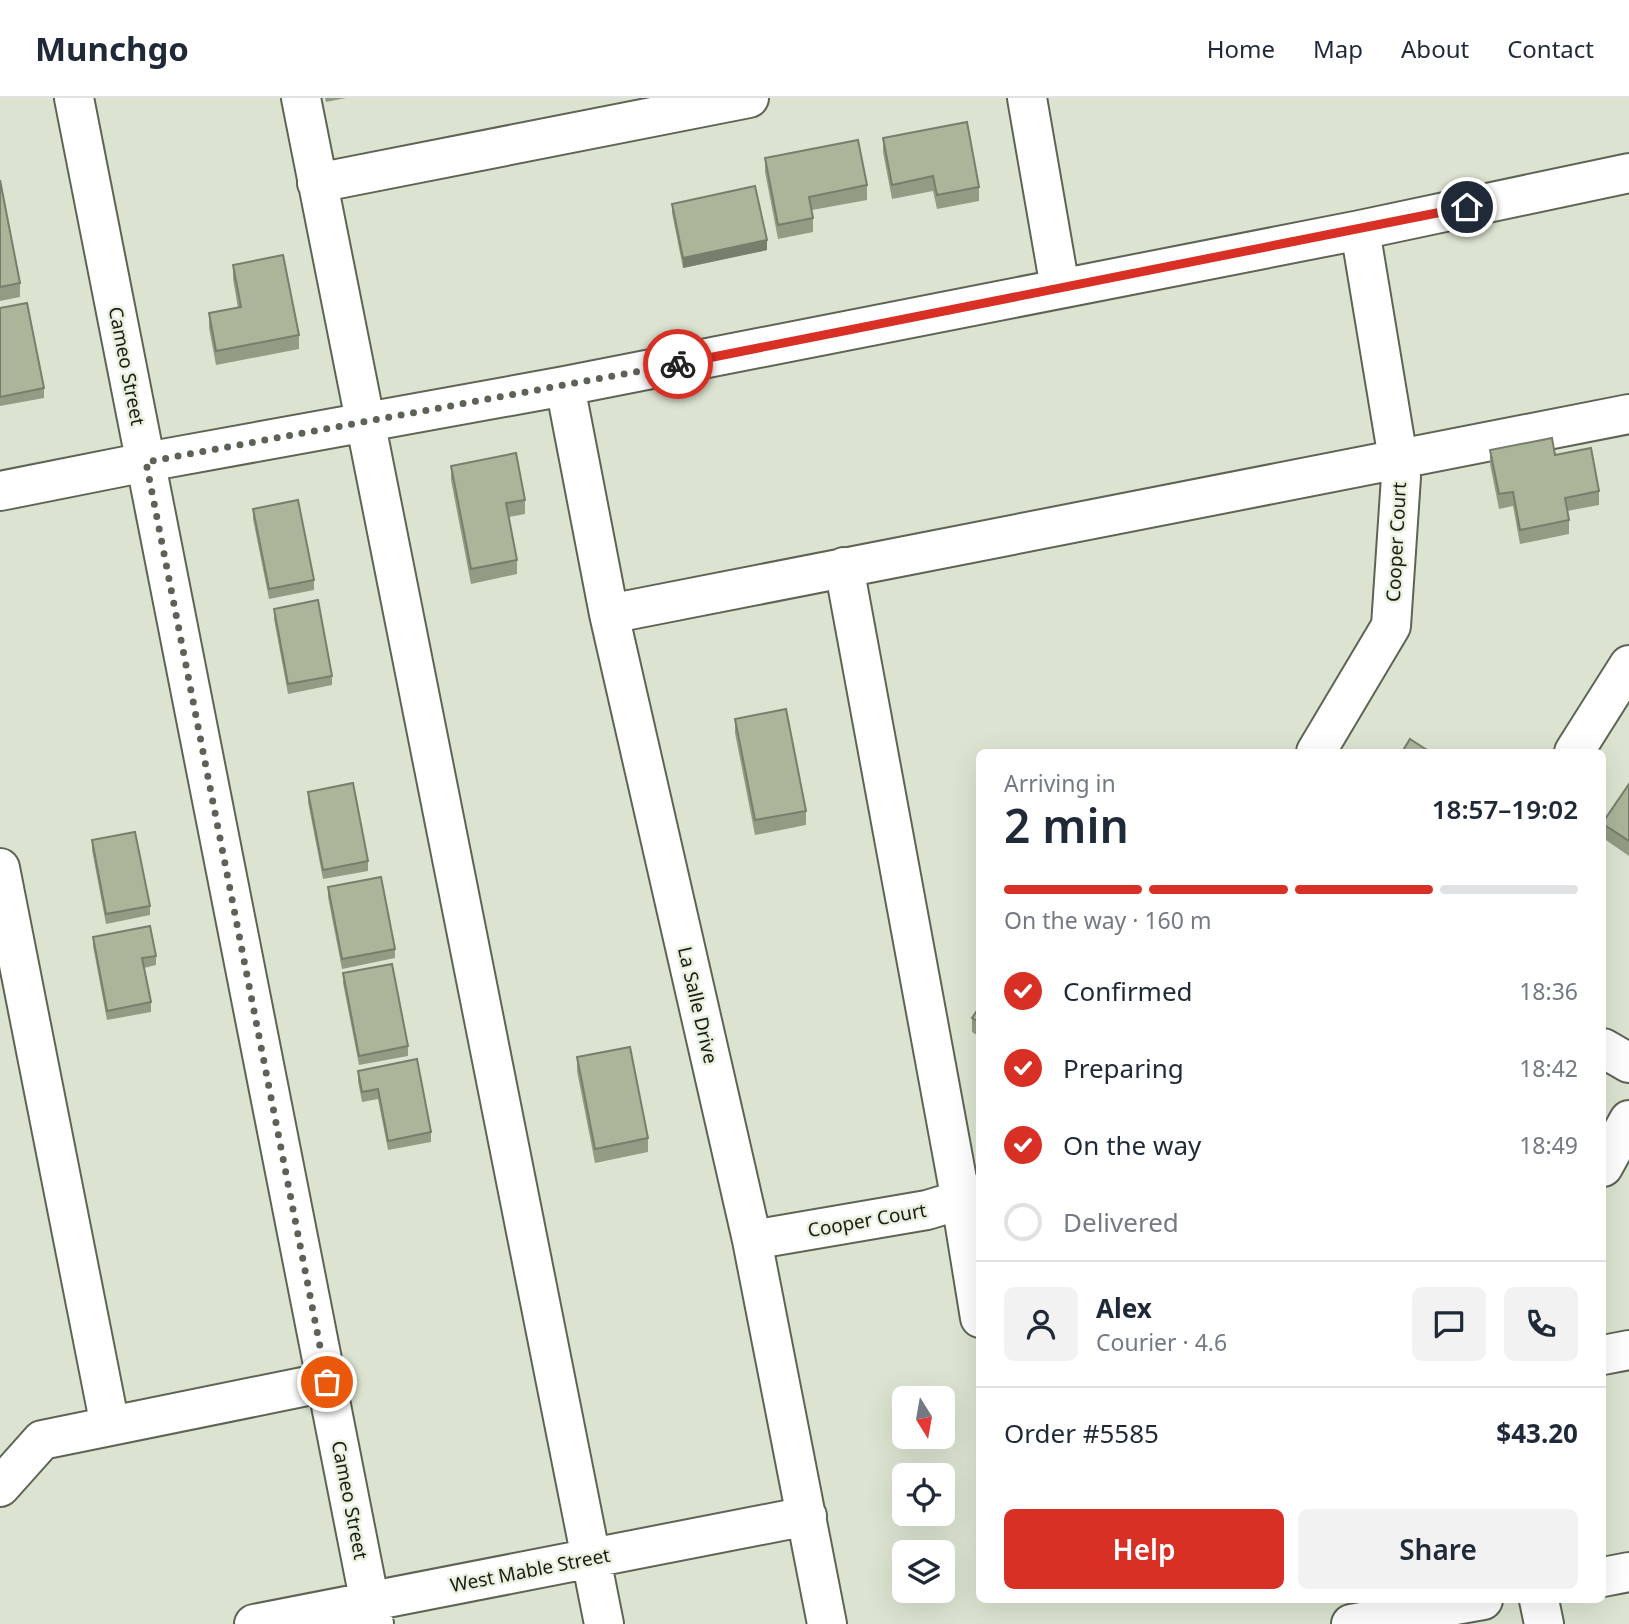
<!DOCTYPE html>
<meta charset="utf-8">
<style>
body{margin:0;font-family:"Noto Sans",sans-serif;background:#f2f2f3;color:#1f2937;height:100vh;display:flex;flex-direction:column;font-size:26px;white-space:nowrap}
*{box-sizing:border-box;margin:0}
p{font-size:23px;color:#747a83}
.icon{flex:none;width:38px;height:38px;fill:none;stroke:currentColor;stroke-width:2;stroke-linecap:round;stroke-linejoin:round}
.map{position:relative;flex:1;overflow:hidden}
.details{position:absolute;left:976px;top:651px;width:630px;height:854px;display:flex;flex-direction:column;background:#fff;border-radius:10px;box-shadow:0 7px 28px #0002}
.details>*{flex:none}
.needle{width:46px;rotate:169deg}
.fabs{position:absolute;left:892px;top:1288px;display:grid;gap:14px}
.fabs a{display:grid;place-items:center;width:63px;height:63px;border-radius:10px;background:#fff;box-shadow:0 7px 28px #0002;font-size:35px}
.pin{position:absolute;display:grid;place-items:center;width:60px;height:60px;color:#fff;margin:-30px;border:4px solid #fff;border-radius:50%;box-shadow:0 2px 7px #0007}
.courier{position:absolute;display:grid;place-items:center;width:70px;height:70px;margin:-35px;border:5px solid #d93025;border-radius:50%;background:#fff;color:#222;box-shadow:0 2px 9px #0007}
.overview em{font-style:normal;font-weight:600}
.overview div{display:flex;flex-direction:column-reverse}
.overview{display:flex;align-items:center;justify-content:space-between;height:119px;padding:0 28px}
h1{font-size:46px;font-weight:600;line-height:52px}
.bar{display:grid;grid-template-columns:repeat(4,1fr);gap:10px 7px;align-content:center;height:84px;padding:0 28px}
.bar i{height:9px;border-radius:5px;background:#e0e1e3}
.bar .on{background:#d93025}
.bar p{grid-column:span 4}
.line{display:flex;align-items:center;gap:18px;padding:0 28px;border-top:2px solid #e0e1e3}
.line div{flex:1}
.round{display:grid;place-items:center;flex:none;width:74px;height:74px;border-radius:10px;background:#f2f2f3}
ol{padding:0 28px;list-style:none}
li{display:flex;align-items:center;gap:21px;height:77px}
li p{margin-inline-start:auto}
li .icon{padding:7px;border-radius:50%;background:#d93025;color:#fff;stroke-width:4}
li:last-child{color:#747a83}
li i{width:38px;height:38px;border:4px solid #e0e1e3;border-radius:50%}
.cta{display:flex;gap:14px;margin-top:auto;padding:14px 28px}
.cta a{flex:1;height:80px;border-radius:10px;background:#d93025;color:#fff;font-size:28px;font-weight:600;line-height:80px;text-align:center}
.cta a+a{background:#f2f2f3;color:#1f2937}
header{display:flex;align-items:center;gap:42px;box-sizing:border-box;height:98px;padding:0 35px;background:#fff;border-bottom:2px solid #e0e1e3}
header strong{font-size:33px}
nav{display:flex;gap:38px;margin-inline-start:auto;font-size:24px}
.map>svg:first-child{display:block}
</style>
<header>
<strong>Munchgo</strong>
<nav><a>Home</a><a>Map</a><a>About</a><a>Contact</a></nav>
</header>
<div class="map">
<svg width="1629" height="1526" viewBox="0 0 1629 1526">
<rect width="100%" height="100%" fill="#dce4d1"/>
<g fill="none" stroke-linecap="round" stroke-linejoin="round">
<defs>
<path id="minor" d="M74,0L374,1526
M301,0L604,1526
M1027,0L1060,190
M317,85L749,0
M565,288L609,516L752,1142L827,1526
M0,393L146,364L565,288L1360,132L1629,75
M844,469L961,1103L980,1220
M609,516L1629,316
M1316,654L1391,528L1401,379L1360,132
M1574,654L1629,567
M0,770L110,1328
M1603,950L1629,965
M1603,1069L1629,1022
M752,1142L927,1112L980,1096
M1603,1257L1629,1252
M0,1389L42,1342L327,1284
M1603,1479L1629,1474
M1539,1502L1544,1526
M254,1526L807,1418
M1351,1526L1483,1502"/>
</defs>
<use href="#minor" stroke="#5e6454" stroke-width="42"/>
<use href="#minor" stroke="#fff" stroke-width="38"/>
</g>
<path fill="#929c84" d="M325,0H346L326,4Z
M883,40L979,89V103L937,111L933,93L892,101L883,54Z
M765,60L867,87V102L812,112L813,120V134L778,141L765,74Z
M0,82L20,185V199L0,203Z
M672,106L767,152L683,170L672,115Z
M233,167L299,237V251L216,267L209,230V215L238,210L233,181Z
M0,210L44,290V300L0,308Z
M1490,352L1599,393V407L1567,413L1569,422V436L1520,446L1513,408L1499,411L1490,366Z
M451,368L525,402V416L509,419L517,462V476L471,486L451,382Z
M253,411L314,482V492L269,501L253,421Z
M274,511L332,578V587L288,596L274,521Z
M735,621L806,713V727L755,737L735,635Z
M1629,686V758L1603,740V724Z
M308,694L368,763V773L323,781L308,704Z
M92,742L150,808V817L106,826L92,752Z
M328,789L395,851V860L342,871L328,799Z
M93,839L156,858V867L144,870L151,904V914L107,922L93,848Z
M343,875L408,948V958L359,967L343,885Z
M980,908V939L972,934V920Z
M577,959L648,1040V1054L595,1065L577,973Z
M358,973L431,1034V1044L388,1052L378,1001L362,1004L358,983Z"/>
<path fill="#777f6c" d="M767,142V152L683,170V160Z"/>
<path fill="#aab59a" stroke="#777f6c" stroke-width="2" d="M967,24L979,89L937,97L933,78L892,87L883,40Z
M858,42L867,87L809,99L813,120L778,127L765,60Z
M0,82L20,185L0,189Z
M755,88L767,142L683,160L672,106Z
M283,157L299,237L216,253L209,215L241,209L233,167Z
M27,205L44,290L0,299V210Z
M1552,340L1555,357L1591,350L1599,393L1565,400L1569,422L1520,432L1513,394L1499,396L1490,352Z
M516,355L525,402L506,405L517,462L471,471L451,368Z
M298,402L314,482L269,491L253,411Z
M318,502L332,578L288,586L274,511Z
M786,611L806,713L755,722L735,621Z
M1410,641L1430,654H1402Z
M353,685L368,763L323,772L308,694Z
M1629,686V743L1603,726V724Z
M135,734L150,808L106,816L92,742Z
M381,779L395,851L342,861L328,789Z
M150,828L156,858L142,860L151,904L107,913L93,839Z
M392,866L408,948L359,958L343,875Z
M980,908V925L972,920Z
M630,949L648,1040L595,1051L577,959Z
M417,961L431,1034L388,1043L378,991L362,994L358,973Z"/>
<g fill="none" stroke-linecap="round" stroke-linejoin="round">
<path stroke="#5d6257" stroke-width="7" stroke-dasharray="0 12.6" d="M327,1284L146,364L678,266"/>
<path stroke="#d93025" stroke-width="9" d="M678,266L1467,109"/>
</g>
<g text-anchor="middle" stroke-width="5" stroke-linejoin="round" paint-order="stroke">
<g font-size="19" fill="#191c15" stroke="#e9f1de">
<text transform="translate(127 268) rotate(79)" y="7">Cameo Street</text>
<text transform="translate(1396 444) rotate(-87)" y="7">Cooper Court</text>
<text transform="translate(698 907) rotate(77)" y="7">La Salle Drive</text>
<text transform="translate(867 1122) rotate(-10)" y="7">Cooper Court</text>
<text transform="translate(350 1402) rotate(79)" y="7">Cameo Street</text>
<text transform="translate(530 1472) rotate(-11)" y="7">West Mable Street</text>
</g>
</g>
</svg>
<div class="fabs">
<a><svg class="needle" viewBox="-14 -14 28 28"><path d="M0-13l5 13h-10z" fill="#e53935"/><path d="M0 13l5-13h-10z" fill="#747a83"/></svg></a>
<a><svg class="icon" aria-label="locate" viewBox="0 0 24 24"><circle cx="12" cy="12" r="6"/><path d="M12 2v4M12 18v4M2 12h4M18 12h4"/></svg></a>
<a><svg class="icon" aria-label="layers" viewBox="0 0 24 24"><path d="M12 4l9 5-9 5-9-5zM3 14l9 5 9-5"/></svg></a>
</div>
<div class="pin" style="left:327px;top:1284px;background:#ea580c"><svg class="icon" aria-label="bag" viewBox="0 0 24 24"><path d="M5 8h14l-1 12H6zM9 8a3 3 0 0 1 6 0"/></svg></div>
<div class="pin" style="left:1467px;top:109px;background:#1f2937"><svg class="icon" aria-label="home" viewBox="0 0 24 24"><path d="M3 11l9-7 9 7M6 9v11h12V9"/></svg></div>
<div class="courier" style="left:678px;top:266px"><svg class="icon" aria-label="bike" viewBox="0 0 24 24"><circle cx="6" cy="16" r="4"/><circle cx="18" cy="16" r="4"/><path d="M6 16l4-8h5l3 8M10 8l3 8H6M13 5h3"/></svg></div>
<section class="details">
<div class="overview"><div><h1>2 min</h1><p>Arriving in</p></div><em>18:57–19:02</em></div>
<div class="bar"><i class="on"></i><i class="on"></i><i class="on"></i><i></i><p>On the way · 160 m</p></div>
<ol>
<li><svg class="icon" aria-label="check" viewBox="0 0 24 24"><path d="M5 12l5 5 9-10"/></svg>Confirmed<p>18:36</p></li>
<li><svg class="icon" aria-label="check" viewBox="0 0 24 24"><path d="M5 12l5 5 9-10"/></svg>Preparing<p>18:42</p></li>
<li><svg class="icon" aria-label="check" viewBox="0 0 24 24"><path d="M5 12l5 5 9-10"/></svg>On the way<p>18:49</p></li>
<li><i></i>Delivered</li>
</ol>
<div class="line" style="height:126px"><a class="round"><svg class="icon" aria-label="person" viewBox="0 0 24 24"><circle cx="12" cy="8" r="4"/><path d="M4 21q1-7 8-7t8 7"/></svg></a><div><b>Alex</b><p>Courier · 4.6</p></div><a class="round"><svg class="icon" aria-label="chat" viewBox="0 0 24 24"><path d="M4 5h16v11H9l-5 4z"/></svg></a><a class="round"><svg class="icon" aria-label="phone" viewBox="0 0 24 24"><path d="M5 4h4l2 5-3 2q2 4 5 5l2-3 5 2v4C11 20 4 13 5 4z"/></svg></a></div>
<div class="line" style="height:91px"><div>Order #5585</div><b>$43.20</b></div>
<div class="cta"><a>Help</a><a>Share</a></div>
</section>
</div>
